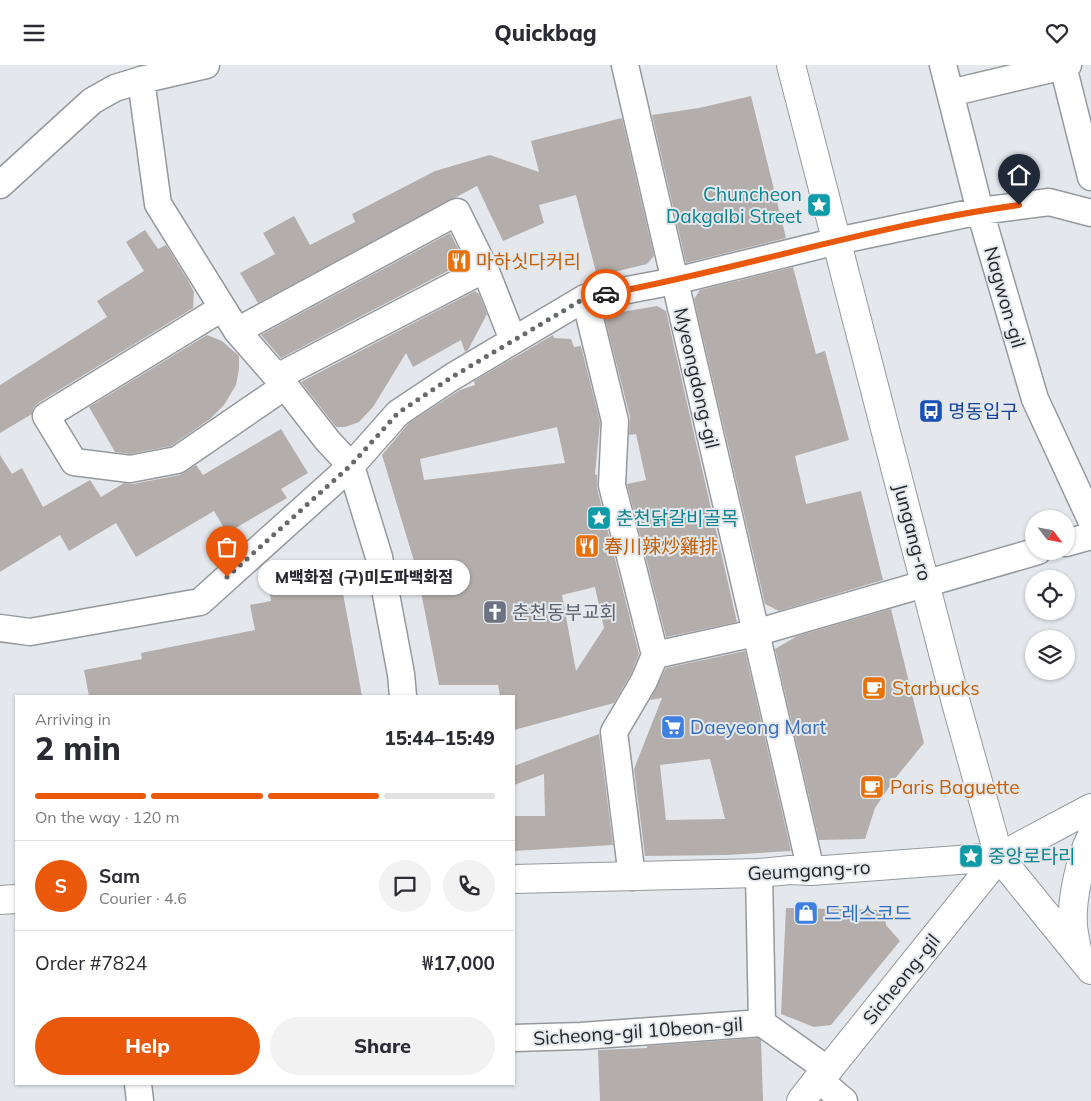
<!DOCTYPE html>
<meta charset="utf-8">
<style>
body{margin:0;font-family:Mulish,"Noto Sans KR",sans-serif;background:#f2f2f3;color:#2b2b33;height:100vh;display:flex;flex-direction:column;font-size:19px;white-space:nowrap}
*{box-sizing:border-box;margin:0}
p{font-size:16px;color:#7c7c81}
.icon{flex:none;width:28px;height:28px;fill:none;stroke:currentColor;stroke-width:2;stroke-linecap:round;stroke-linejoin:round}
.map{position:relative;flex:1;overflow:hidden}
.drawer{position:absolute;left:15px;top:630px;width:500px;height:390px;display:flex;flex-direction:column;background:#fff;border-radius:0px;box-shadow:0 1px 4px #0004}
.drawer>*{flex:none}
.needle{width:32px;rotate:122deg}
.fabs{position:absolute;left:1025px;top:445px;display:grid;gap:10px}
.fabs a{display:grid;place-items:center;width:50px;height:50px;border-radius:50%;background:#fff;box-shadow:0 1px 4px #0004;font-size:25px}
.pin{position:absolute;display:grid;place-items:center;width:42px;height:42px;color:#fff;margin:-51px -21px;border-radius:50% 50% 50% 0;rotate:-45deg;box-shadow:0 0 5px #0007}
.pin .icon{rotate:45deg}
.courier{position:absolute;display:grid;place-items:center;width:50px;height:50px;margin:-25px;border:4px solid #ea580c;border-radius:50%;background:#fff;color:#222;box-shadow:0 1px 6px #0007}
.bubble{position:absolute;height:35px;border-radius:18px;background:#fff;box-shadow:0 1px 4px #0004;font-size:16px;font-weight:800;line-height:35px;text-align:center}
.head em{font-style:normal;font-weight:800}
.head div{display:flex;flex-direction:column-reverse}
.head{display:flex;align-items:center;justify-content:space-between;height:85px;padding:0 20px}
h1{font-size:32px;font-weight:800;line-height:38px}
.bar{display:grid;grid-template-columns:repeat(4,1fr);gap:8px 5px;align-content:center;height:60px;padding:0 20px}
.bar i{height:6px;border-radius:4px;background:#e1e1e2}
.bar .on{background:#ea580c}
.bar p{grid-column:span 4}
.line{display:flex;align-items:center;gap:12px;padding:0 20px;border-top:1px solid #e1e1e2}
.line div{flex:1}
.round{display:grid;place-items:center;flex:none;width:52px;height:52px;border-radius:26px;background:#f2f2f3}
.action{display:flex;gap:10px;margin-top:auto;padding:10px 20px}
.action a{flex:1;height:58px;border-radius:30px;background:#ea580c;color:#fff;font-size:20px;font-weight:800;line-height:58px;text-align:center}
.action a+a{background:#f2f2f3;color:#2b2b33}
header{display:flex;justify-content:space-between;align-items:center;height:65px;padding:0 20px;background:#fff;font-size:22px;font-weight:800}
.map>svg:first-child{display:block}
</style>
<header><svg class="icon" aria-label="menu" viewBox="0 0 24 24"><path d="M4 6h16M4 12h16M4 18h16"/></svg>Quickbag<svg class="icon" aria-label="heart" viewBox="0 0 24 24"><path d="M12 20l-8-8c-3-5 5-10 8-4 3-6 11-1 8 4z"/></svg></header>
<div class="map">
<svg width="1091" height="1036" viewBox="0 0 1091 1036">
<rect width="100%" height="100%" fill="#e4e8ed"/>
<path fill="#b3aeab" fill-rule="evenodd" d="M751,31L786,173L686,198L652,50L699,43Z
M622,53L654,191L647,199L597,211L576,130L539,140L544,158L503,176L477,121L258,238L240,208L275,189L263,168L294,151L310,180L355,157L352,149L435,106L490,90L539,107L531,76Z
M145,165L158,184L166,180L187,214L194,227L193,243L38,338L33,343L32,349L0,368V320L107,252L97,236L144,206L126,177Z
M450,168L465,197L281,293L261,270Z
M793,202L816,289L825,286L849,375L795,391L806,439L861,426L883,515L779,546L765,539L694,234L700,225Z
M475,226L479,229L487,249L468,285L465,287L461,275L413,302L406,288L373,342L359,357L345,362H336L301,317Z
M657,241L666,246L737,557L666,572L627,419L646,415L636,369L629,370L630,352L604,250Z
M207,270L222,276L239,291V304L236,320L224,340L210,354L171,381L130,389L115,387L89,342Z
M553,270L554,273L571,274L574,282L581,281L600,357L595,409L597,410V423L639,589L631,609L614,638L514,665V631H500L498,620H439L417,506L382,390L409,358L460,325L475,320L474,316ZM557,362L565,398L424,415L420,394ZM595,522L604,563L576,606L562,530Z
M281,364L308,408L281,424L287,433L227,468L214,446L136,492L116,458L69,486L60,470L0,507V390L12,409L22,403L43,442L90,415L101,432L124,418L133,419L180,410L196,400L203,410Z
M315,503L331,510L342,523L362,631H89L84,605L142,594L141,588L255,565L250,540L271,536L267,512Z
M891,544L924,678L893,716L875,743L865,774L819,775L775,584L797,571Z
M745,586L791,786L727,790L645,791L634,704L662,633L650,635L666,603ZM710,694L725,754L666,755L660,700Z
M599,669L613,780L514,786V751H545L544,709L514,720V701Z
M786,843L885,845L886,860L900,876L831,960L814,962L781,949Z
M758,973L761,975L763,1036H600L598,985L647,983V981Z"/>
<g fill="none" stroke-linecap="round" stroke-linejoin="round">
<defs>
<path id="street" d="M625,0L811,806
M943,0L980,146L1035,334L1091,455
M1063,1L1091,112
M141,15L158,139L237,266L285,321L327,375L351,401L379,492L401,609L403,631
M950,28L1068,0
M0,120L92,36L115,23L141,15L206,0
M585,233L615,356L612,420L655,590L644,616L614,667L632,812
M222,243L46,351L74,397L130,404L177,395L285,321
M237,266L457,147L485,204L513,275
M277,312L485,204
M1066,478L1091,471
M0,563L30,567L200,537L351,401L398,348L452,312L585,233L675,216L837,176L980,146L1049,137L1091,148
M655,590L755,568L1038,486
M759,808L762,958
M514,973L581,971L762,958L828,1005
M818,1014L844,1036
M138,1019L140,1036"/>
<path id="secondary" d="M791,0L956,638L999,792L1091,905
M514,814L759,808L790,805L811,806L999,792L1091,743
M0,835L16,834
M1078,889C1076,880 1074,871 1073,861C1071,836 1080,795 1091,772
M801,1036L818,1014L828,1005L999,792"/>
</defs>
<use href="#street" stroke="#95999d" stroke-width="29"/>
<use href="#secondary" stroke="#95999d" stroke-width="30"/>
<use href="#street" stroke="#fff" stroke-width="26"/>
<use href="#secondary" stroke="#fff" stroke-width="28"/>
</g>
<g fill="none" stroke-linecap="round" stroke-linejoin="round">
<path stroke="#676a6d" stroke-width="5" stroke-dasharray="0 9" d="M227,512L351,400L398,348L452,312L585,233L606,229"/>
<path stroke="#ea580c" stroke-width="6" d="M606,229C744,203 880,159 1019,140"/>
</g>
<defs>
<symbol id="sight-square" viewBox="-11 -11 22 22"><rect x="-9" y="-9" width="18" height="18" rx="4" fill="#0f9aa8" stroke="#e4e8ed"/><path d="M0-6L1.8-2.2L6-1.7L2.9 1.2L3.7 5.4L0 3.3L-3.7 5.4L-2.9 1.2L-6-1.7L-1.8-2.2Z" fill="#fff"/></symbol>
<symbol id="restaurant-square" viewBox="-11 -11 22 22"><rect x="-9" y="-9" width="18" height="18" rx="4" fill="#e8710a" stroke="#e4e8ed"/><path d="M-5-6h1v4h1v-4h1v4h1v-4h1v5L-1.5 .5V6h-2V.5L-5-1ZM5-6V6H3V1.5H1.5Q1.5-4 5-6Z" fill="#fff"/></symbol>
<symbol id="bus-square" viewBox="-11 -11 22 22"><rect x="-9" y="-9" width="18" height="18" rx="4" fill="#1a4fb4" stroke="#e4e8ed"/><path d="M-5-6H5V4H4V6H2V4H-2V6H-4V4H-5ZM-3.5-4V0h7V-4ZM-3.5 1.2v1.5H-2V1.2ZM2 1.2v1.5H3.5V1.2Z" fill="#fff"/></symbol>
<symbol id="church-square" viewBox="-11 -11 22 22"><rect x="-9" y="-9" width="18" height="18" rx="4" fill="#6b7280" stroke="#e4e8ed"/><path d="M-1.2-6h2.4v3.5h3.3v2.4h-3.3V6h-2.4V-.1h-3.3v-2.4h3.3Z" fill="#fff"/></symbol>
<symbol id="cafe-square" viewBox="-11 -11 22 22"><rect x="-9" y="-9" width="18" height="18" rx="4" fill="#e8710a" stroke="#e4e8ed"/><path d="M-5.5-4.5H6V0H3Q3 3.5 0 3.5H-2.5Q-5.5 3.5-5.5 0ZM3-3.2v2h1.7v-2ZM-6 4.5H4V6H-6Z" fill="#fff"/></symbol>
<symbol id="supermarket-square" viewBox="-11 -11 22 22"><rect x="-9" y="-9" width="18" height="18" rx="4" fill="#3f7fe0" stroke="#e4e8ed"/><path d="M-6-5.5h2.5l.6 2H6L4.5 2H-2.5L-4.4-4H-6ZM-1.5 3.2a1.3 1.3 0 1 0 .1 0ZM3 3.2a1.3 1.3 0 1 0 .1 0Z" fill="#fff"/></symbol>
<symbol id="shop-square" viewBox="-11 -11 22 22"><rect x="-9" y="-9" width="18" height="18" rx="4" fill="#3f7fe0" stroke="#e4e8ed"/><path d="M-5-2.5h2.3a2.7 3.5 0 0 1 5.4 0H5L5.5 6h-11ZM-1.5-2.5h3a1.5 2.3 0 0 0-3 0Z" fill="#fff"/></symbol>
</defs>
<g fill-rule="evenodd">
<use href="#sight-square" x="805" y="126" width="28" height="28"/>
<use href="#restaurant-square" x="445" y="182" width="28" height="28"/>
<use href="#bus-square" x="917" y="332" width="28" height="28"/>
<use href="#sight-square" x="585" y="439" width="28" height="28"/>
<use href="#restaurant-square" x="573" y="467" width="28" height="28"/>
<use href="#church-square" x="481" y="533" width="28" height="28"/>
<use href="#cafe-square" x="860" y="609" width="28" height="28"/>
<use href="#supermarket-square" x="659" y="648" width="28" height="28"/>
<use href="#cafe-square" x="858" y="708" width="28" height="28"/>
<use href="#sight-square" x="957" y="777" width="28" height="28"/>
<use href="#shop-square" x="792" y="834" width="28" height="28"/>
</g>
<g text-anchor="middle" stroke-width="4" stroke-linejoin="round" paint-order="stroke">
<g font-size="19" fill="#0d838f" stroke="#e4e8ed" text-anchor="start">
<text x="802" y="136" text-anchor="end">Chuncheon<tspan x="802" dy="22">Dakgalbi Street</tspan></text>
<text x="616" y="460">춘천닭갈비골목</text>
<text x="988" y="798">중앙로타리</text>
</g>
<g font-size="19" fill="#c56008" stroke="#e4e8ed" text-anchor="start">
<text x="476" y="203">마하싯다커리</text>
<text x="604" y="488">春川辣炒雞排</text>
<text x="892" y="630">Starbucks</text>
<text x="890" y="729">Paris Baguette</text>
</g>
<g font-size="19" fill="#242628" stroke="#e4e8ed">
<text transform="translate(1005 232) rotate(74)" y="7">Nagwon-gil</text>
<text transform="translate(697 313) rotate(77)" y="7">Myeongdong-gil</text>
<text transform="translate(913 467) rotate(75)" y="7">Jungang-ro</text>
<text transform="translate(809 805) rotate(-3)" y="7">Geumgang-ro</text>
<text transform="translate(901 914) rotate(-51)" y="7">Sicheong-gil</text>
<text transform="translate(638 966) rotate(-4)" y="7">Sicheong-gil 10beon-gil</text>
</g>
<g font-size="19" fill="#164399" stroke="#e4e8ed" text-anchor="start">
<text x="948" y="353">명동입구</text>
</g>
<g font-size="19" fill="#5b616d" stroke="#e4e8ed" text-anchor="start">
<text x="512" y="554">춘천동부교회</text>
</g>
<g font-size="19" fill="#366cbe" stroke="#e4e8ed" text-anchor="start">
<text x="690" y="669">Daeyeong Mart</text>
<text x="824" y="855">드레스코드</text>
</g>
</g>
</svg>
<div class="fabs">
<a><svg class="needle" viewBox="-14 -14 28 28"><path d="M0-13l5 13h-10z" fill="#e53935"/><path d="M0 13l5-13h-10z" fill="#7c7c81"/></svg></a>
<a><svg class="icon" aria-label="locate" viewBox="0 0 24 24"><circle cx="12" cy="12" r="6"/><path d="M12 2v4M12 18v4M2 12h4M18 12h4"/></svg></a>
<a><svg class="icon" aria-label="layers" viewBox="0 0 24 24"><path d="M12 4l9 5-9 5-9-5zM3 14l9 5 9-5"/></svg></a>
</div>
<div class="pin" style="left:227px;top:512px;background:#ea580c"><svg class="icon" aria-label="bag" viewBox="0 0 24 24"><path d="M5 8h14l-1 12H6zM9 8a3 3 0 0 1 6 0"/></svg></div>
<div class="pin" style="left:1019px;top:140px;background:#1f2937"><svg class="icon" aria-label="home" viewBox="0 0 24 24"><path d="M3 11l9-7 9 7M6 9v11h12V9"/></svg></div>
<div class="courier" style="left:606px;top:229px"><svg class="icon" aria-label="car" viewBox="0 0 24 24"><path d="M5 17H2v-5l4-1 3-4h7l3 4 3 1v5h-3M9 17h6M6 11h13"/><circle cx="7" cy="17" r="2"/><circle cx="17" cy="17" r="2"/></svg></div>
<div class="bubble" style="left:258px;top:495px;width:212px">M백화점 (구)미도파백화점</div>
<section class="drawer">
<div class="head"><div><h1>2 min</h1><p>Arriving in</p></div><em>15:44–15:49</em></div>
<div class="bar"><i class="on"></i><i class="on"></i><i class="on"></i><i></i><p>On the way · 120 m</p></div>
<div class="line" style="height:90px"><b class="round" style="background:#ea580c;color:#fff">S</b><div><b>Sam</b><p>Courier · 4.6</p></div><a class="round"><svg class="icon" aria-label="chat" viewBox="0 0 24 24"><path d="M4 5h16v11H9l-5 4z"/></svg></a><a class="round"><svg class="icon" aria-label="phone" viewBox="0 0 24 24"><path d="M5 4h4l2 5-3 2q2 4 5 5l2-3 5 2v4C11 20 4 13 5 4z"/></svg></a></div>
<div class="line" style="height:65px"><div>Order #7824</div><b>₩17,000</b></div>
<div class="action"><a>Help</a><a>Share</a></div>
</section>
</div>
